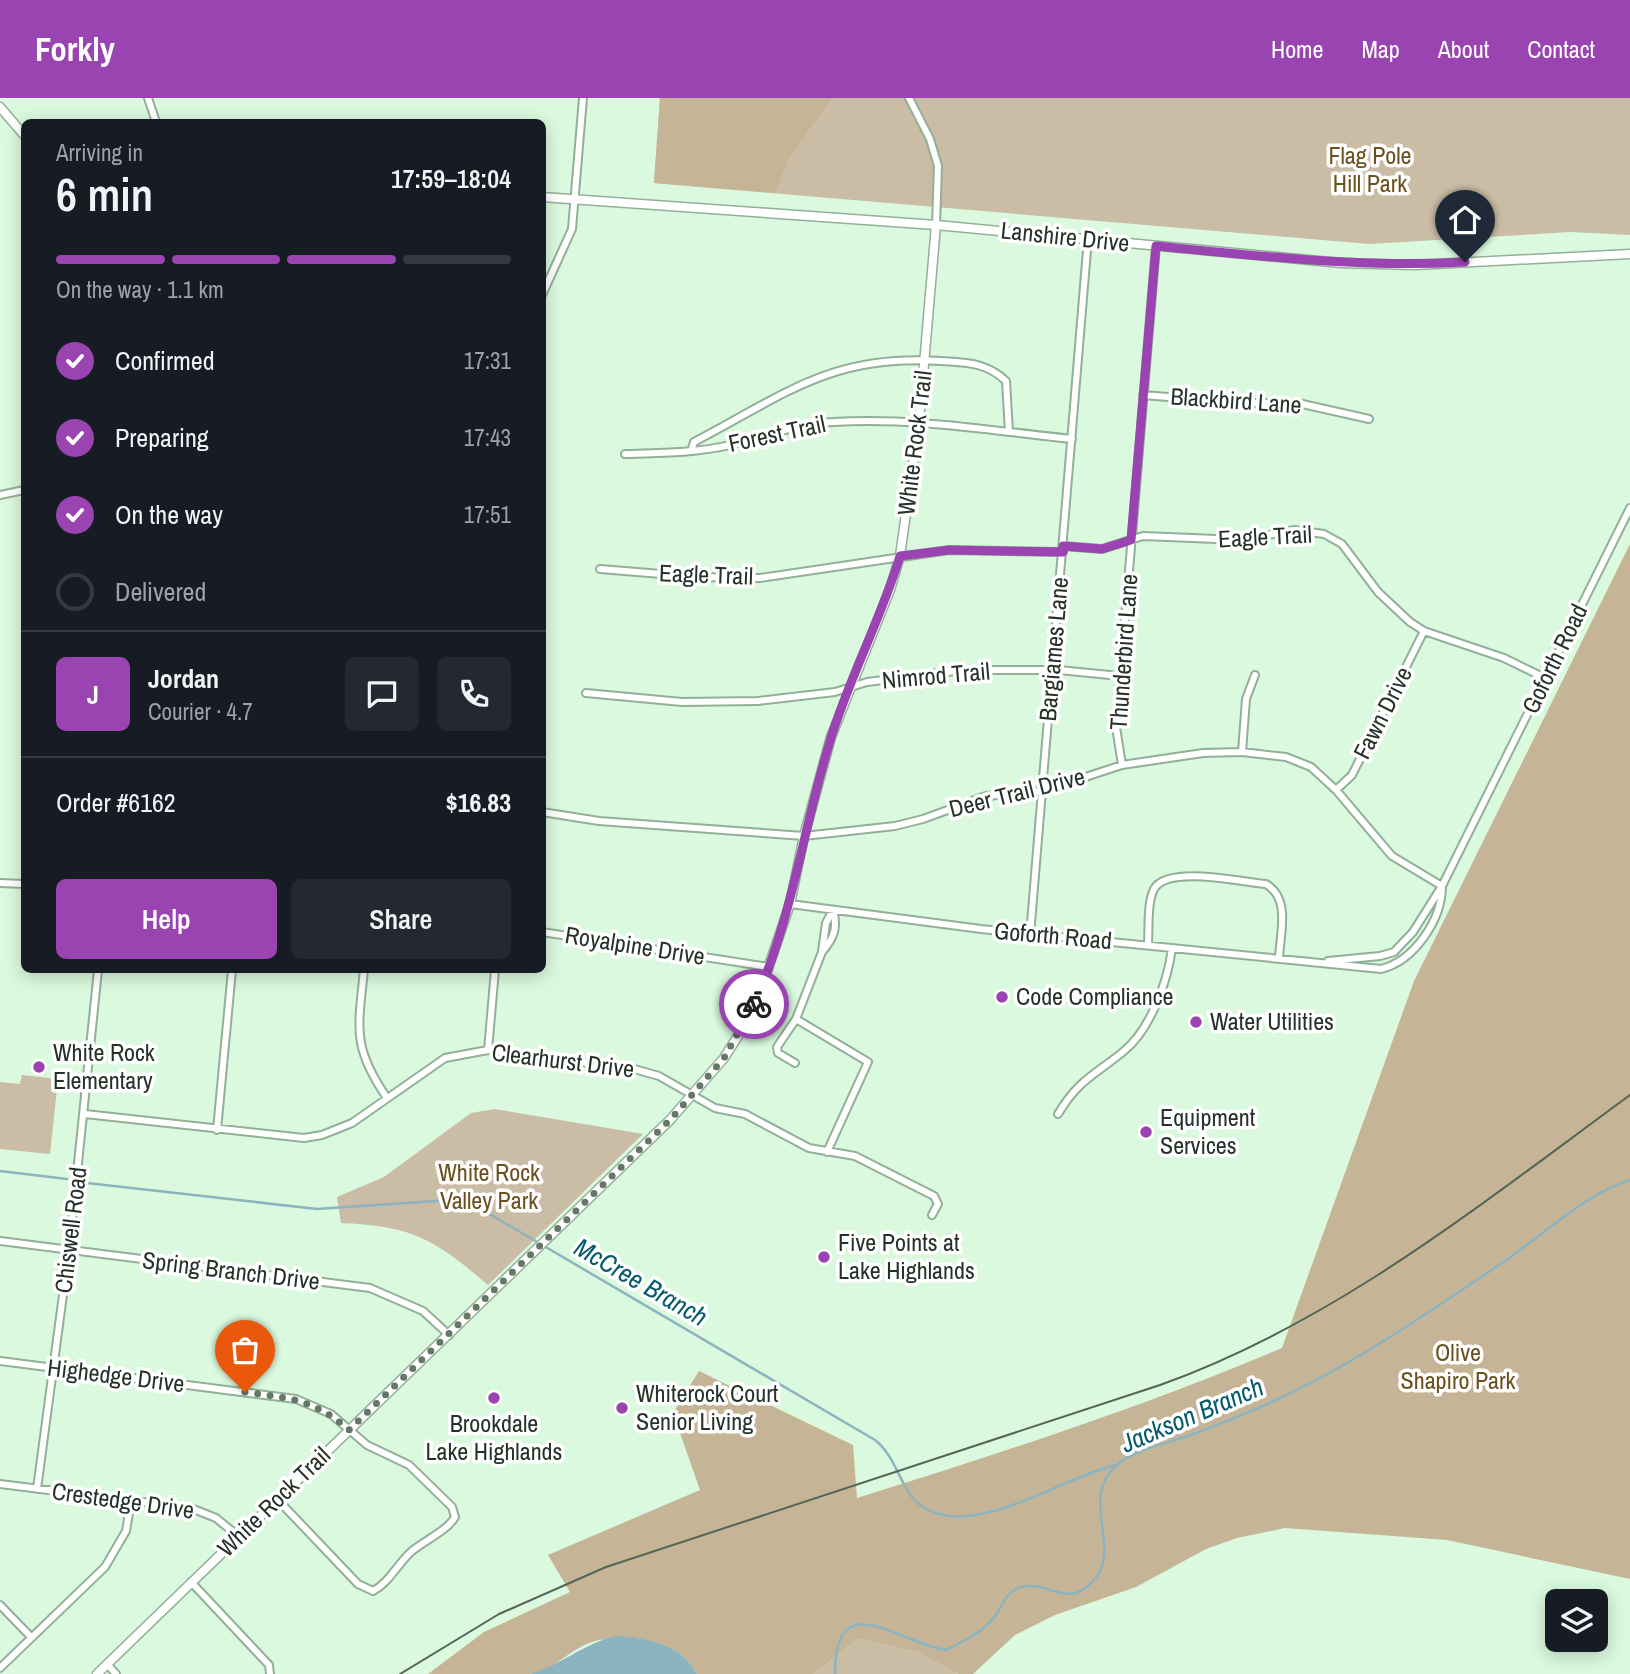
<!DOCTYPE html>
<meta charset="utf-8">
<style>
body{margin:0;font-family:"Archivo Narrow",sans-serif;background:#242831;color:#f1f3f6;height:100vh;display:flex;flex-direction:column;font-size:26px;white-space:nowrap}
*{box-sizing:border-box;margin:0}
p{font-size:23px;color:#9ea1a6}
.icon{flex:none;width:38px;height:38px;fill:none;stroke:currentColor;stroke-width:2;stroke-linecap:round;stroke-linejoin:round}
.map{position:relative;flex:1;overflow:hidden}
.side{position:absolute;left:21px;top:21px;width:525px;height:854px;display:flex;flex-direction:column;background:#171b24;border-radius:10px;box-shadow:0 4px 18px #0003}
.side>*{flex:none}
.controls{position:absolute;left:1545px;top:1491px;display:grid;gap:14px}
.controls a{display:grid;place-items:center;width:63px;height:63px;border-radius:10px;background:#171b24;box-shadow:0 4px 18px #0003;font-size:35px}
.pin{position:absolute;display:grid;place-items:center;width:60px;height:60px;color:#fff;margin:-72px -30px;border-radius:50% 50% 50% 0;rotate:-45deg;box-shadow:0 0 7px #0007}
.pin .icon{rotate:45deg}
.courier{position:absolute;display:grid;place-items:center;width:70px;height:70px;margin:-35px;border:5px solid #9a44b1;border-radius:50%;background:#fff;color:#222;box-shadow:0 2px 9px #0007}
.overview em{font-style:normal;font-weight:600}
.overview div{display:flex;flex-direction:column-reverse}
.overview{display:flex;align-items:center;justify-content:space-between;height:119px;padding:0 35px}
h1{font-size:46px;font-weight:600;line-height:52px}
.bar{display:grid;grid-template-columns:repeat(4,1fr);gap:10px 7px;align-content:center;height:84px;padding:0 35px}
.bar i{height:9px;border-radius:5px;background:#363941}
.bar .active{background:#9a44b1}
.bar p{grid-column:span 4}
.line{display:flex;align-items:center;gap:18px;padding:0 35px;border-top:2px solid #363941}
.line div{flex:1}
.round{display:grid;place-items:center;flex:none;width:74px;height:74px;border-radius:10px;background:#242831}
ol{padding:0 35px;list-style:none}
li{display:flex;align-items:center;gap:21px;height:77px}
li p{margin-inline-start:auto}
li .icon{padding:7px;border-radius:50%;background:#9a44b1;color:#fff;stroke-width:4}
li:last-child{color:#9ea1a6}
li i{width:38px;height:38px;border:4px solid #363941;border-radius:50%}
.cta{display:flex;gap:14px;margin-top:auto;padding:14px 35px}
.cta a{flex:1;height:80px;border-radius:10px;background:#9a44b1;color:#fff;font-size:28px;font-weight:600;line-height:80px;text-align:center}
.cta a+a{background:#242831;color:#f1f3f6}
header{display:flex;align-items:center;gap:42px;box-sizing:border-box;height:98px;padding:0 35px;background:#9a44b1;color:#fff}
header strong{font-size:33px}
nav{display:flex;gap:38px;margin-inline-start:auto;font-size:24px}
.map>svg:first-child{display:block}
</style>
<header>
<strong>Forkly</strong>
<nav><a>Home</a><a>Map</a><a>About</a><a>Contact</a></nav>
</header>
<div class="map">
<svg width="1630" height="1576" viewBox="0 0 1630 1576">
<rect width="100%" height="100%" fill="#daf9de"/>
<path fill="#cabca5" d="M660,0H1630V137L1570,134L1369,146L654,85Z
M22,977L58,981L50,1056L0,1051V984L20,986Z
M495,1011L643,1036L488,1187C434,1141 413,1128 341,1125L337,1099L384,1079L471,1015Z
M858,1541L917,1554L958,1576H813Z"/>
<path fill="#c5b495" d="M660,0H832L788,61L775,95L654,85Z
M1630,446V1481L1447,1442L1285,1430L1237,1440L1206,1451L1136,1489L1055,1517L1015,1537L973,1576H958L917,1554L858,1541L813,1576H697C679,1541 627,1533 592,1544C570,1551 554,1572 530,1576C498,1576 461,1576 428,1576L484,1534L570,1494L548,1457L700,1392L673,1315L699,1273L853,1347L857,1400C1001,1355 1143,1309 1282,1250L1414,883Z"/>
<path fill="#8cb4c0" d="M615,1538C645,1539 682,1546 697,1576H530C560,1567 584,1546 615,1538Z"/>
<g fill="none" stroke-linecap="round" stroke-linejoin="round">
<path stroke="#8cb4c0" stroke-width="2.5" d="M0,1073L67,1081
M87,1085L317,1111L450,1102L474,1107L875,1342C897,1359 901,1393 920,1407C972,1445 1062,1378 1117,1367
M835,1576C834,1485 900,1546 946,1552C962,1544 978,1536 990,1524C1002,1513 1003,1494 1021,1489C1051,1482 1070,1515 1097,1478C1120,1444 1078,1398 1119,1365C1139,1350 1169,1345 1193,1336C1221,1326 1249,1314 1276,1302C1356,1265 1429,1214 1502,1165C1545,1136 1580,1099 1630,1082"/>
<defs>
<path id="minor" d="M148,0L156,24
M909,0L930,41L938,68L936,127
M542,197L572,131L583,0
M1143,297L1243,305H1298L1369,321
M691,353L694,344C786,296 831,256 941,263C967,265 986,264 1006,283L1009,334
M625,356C660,355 696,355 730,347C765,339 798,325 834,324C914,319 993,333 1072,341
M0,397L24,392
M1063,448L1102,451L1143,438L1241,442L1295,432L1324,436L1342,446L1378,494L1410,524L1424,533L1504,560L1545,580
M600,471L698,479L760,480L949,452L1063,454
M586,595L682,604L758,603L835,594L867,584L964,572H1059L1120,578
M1242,654L1246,601L1255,577
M1122,667L1116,629L1156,148
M1336,692L1352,677L1424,533
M542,714L599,723L804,738L895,728L923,721L986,698L1043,693L1122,667L1203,655L1242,654L1286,659L1311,669L1336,692L1392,758L1442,788
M0,785L24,786
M790,806L981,831L1381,871C1414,863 1442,822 1442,788
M542,834L769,869
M1030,837L1088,140
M1148,846C1149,830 1147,805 1154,791C1168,767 1241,784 1266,786C1291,801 1280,835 1279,860
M822,854C834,840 838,830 833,812
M1328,863L1380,858L1394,854L1413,834L1442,788L1630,410
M364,872C358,931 352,949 387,1000
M488,952L495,872
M795,965L778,955L777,949L796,921
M85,1016L304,1040L322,1037L352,1025L445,960L488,952L634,971L659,978L715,1010L745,1016L809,1050L855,1058L934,1098L938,1106L932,1117
M1058,1016C1079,981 1095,977 1124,953C1151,931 1168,882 1172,850
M217,1032L232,872
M827,1054L868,964L796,921L822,854L826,825L833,812
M0,1143L370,1190L423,1213L449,1237
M0,1263L296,1301L331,1316L367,1347L409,1367L452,1409L455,1419C447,1433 425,1442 412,1453C398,1465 389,1485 373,1493L358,1486L277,1401
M0,1386L191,1410L216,1420L238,1438
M37,1391L69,1152L98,872
M191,1484L269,1567L270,1576
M0,1507L31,1539
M107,1566L116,1576
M0,1570L105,1469L126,1433L131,1403"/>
<path id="tertiary" d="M0,9L24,37
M542,99L936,127L1341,165L1415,167L1630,156
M97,1576L670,1022L724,960L743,930L760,894L790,806L804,738L831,639L890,492L900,458L919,324L936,127"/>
</defs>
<use href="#minor" stroke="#92b097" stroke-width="10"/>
<use href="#tertiary" stroke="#92b097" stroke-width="11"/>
<use href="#minor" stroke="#fff" stroke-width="6"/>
<use href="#tertiary" stroke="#fff" stroke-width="8"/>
<path stroke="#546456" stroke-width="2" d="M400,1576L499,1516L606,1469L1160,1287C1336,1224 1481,1106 1630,997"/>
</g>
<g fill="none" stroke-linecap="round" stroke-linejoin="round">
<path stroke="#657767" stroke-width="7" stroke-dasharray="0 12.6" d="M245,1294C289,1300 314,1301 349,1332L670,1022L724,960L754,906"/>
<path stroke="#9a44b1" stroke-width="9" d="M754,906C792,822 803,731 830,643C849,580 881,521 900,458L949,452L1063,454V448L1102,451L1131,442L1156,148C1259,158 1361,170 1465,164"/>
</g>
<g fill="#9a44b1" stroke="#fff" stroke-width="2.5">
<circle cx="1002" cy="899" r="7"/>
<circle cx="1196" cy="924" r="7"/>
<circle cx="39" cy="969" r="7"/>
<circle cx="1146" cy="1034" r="7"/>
<circle cx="824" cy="1159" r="7"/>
<circle cx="494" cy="1300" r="7"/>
<circle cx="622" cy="1310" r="7"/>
</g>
<g text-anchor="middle" stroke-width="7" stroke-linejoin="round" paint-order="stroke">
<g font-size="24" fill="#6a501d" stroke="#fff">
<text x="1370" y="66">Flag Pole<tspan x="1370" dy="28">Hill Park</tspan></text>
<text x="489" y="1083">White Rock<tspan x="489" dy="28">Valley Park</tspan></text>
<text x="1458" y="1263">Olive<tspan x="1458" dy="28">Shapiro Park</tspan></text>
</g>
<g font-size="24" fill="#263127" stroke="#fff">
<text transform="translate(1065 139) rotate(6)" y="8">Lanshire Drive</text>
<text transform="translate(1236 303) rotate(4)" y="8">Blackbird Lane</text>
<text transform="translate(777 336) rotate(-12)" y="8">Forest Trail</text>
<text transform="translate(915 345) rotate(-83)" y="8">White Rock Trail</text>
<text transform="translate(1265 439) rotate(-3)" y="8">Eagle Trail</text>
<text transform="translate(706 477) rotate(2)" y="8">Eagle Trail</text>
<text transform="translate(1054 551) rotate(-85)" y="8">Bargiames Lane</text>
<text transform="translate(1124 554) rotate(-86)" y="8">Thunderbird Lane</text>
<text transform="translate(1555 561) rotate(-64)" y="8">Goforth Road</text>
<text transform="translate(936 578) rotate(-5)" y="8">Nimrod Trail</text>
<text transform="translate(1383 615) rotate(-63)" y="8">Fawn Drive</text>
<text transform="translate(1017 695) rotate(-14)" y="8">Deer Trail Drive</text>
<text transform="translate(1053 838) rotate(5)" y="8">Goforth Road</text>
<text transform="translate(635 848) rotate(9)" y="8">Royalpine Drive</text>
<text transform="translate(563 963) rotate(7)" y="8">Clearhurst Drive</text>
<text transform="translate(71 1132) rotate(-83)" y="8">Chiswell Road</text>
<text transform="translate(231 1173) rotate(7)" y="8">Spring Branch Drive</text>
<text transform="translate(116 1278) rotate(7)" y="8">Highedge Drive</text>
<text transform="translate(123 1403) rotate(8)" y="8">Crestedge Drive</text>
<text transform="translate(274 1404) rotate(-44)" y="8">White Rock Trail</text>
</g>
<g font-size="24" fill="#263127" stroke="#fff" text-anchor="start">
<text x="1016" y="907">Code Compliance</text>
<text x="1210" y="932">Water Utilities</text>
<text x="53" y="963">White Rock<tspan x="53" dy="28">Elementary</tspan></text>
<text x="1160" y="1028">Equipment<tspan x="1160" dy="28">Services</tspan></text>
<text x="838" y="1153">Five Points at<tspan x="838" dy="28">Lake Highlands</tspan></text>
<text x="636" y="1304">Whiterock Court<tspan x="636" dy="28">Senior Living</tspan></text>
<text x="494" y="1334" text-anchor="middle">Brookdale<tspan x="494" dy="28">Lake Highlands</tspan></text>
</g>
<g font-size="26" font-style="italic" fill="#065b6d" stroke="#fff">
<text transform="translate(641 1184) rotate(30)" y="9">McCree Branch</text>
<text transform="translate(1192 1317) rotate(-23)" y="9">Jackson Branch</text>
</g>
</g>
</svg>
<div class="controls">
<a><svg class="icon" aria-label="layers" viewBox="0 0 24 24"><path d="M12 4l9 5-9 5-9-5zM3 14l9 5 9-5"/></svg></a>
</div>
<div class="pin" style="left:245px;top:1294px;background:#ea580c"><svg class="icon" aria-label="bag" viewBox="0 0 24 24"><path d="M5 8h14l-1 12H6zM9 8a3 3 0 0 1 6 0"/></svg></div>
<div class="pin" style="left:1465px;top:164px;background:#1f2937"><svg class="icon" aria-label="home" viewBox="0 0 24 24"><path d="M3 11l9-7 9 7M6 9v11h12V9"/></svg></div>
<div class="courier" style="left:754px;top:906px"><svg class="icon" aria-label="bike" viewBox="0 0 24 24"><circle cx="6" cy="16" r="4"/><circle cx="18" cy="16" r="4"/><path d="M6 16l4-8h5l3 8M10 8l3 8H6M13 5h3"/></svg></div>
<section class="side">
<div class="overview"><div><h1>6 min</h1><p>Arriving in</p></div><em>17:59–18:04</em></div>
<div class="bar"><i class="active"></i><i class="active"></i><i class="active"></i><i></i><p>On the way · 1.1 km</p></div>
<ol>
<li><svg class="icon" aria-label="check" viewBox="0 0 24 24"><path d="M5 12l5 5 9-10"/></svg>Confirmed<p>17:31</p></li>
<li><svg class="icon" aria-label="check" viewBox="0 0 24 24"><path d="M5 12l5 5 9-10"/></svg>Preparing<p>17:43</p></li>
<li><svg class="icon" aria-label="check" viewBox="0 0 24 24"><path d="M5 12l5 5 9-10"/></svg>On the way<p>17:51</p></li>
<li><i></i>Delivered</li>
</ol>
<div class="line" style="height:126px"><b class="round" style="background:#9a44b1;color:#fff">J</b><div><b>Jordan</b><p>Courier · 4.7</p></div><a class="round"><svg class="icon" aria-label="chat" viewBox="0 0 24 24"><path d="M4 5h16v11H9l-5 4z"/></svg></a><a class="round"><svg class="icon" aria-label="phone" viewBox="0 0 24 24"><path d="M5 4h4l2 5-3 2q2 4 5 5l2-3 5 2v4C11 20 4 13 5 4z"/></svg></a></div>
<div class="line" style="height:91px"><div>Order #6162</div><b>$16.83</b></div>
<div class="cta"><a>Help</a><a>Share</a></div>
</section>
</div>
